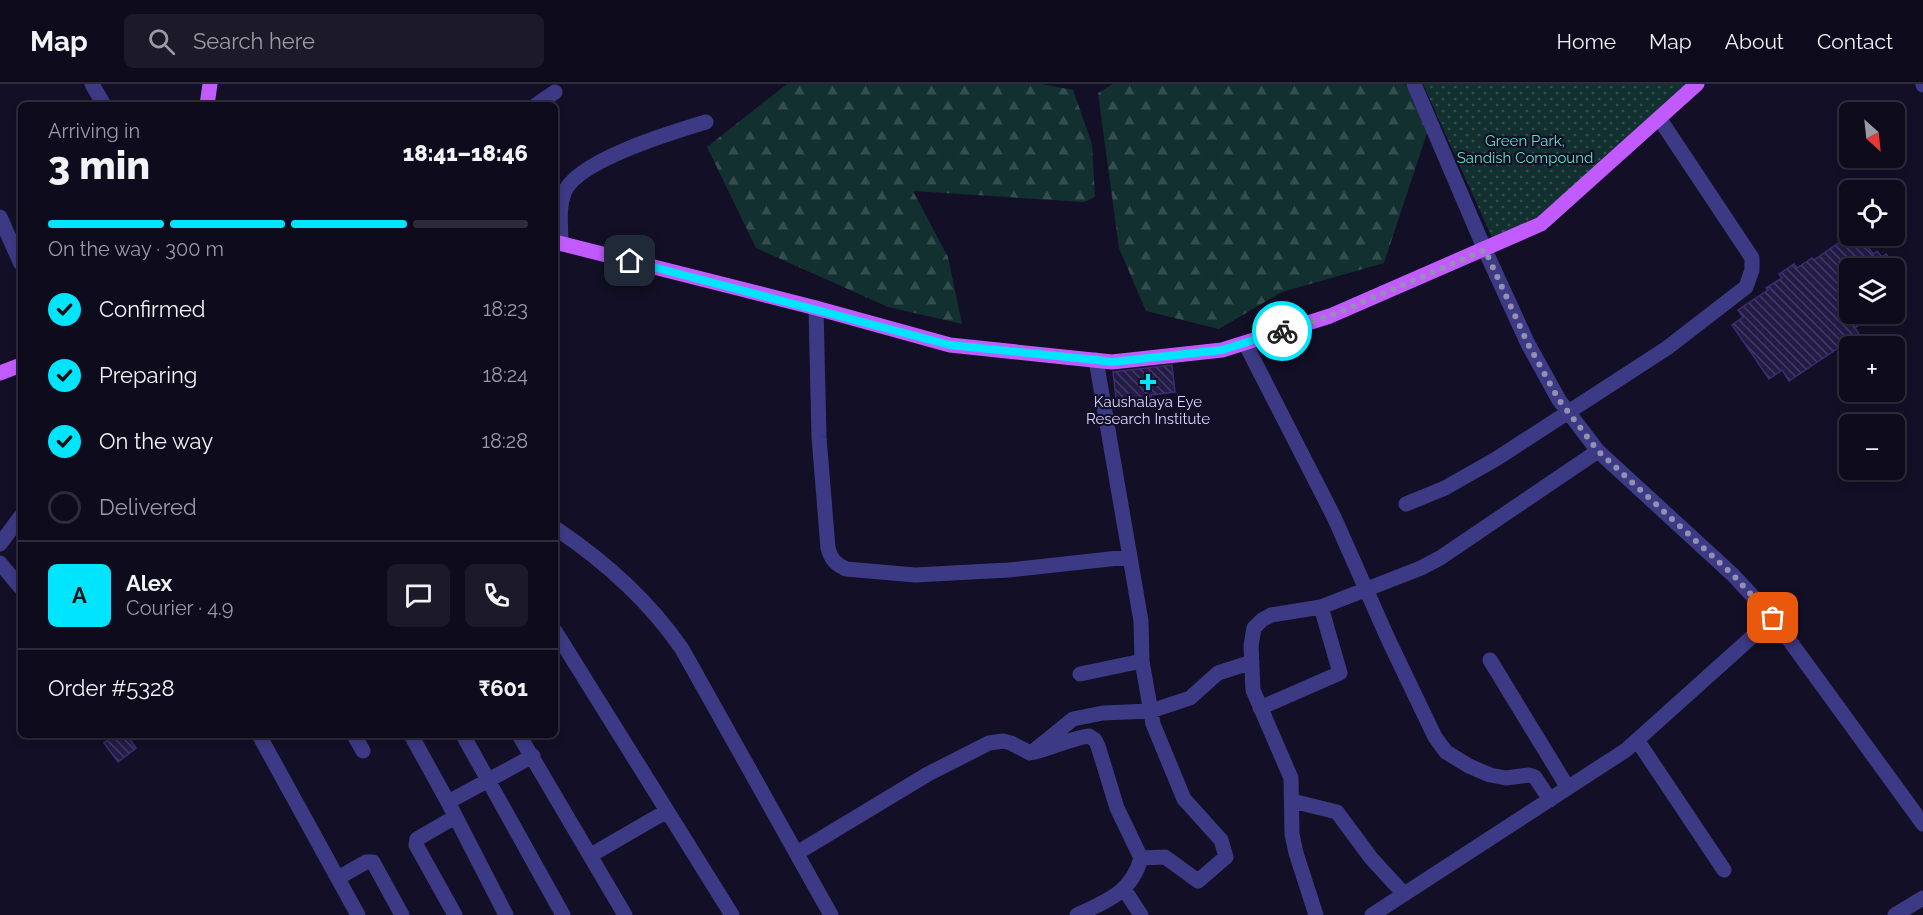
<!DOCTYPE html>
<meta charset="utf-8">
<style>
body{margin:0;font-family:Raleway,sans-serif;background:#1c1929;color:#f1f3f6;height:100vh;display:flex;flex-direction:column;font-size:22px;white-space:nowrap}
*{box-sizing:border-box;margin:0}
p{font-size:20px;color:#9b9ba3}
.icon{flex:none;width:33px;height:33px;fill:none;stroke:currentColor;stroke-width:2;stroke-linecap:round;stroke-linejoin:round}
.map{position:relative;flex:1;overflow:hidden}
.sheet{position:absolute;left:18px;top:18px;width:540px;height:636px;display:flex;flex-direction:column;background:#0e0b1c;border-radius:9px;box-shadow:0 3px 9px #0003,0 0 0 2px #2e2b3b}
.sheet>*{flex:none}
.needle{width:39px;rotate:153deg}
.controls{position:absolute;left:1839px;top:18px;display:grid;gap:12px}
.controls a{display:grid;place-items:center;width:66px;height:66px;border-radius:9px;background:#0e0b1c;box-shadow:0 3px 9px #0003,0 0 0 2px #2e2b3b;font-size:30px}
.pin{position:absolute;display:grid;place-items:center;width:51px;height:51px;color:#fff;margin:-26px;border-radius:12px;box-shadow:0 3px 9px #0006}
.courier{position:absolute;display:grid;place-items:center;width:60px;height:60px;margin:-30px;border:4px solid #00e5ff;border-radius:50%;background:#fff;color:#222;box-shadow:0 2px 8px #0007}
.head em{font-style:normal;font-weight:800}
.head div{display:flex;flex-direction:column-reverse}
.head{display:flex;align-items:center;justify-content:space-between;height:102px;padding:0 30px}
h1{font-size:39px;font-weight:800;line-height:45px}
.bar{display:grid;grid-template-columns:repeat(4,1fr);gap:9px 6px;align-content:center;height:72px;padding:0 30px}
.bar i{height:8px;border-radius:4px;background:#2e2b3b}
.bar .selected{background:#00e5ff}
.bar p{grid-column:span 4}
.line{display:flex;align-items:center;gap:15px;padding:0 30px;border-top:2px solid #2e2b3b}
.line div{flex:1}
.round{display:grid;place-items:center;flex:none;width:63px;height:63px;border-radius:9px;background:#1c1929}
ol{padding:0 30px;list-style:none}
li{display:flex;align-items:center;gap:18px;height:66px}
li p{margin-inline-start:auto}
li .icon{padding:6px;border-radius:50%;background:#00e5ff;color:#111;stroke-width:4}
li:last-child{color:#9b9ba3}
li i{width:33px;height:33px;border:3px solid #2e2b3b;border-radius:50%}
header{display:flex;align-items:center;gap:36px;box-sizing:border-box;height:84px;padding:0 30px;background:#0e0b1c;border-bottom:2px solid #2e2b3b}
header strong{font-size:28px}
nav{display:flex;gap:33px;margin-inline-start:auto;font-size:21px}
.search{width:420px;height:54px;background:#1c1929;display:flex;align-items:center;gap:15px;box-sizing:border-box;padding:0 21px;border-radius:9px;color:#9b9ba3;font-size:22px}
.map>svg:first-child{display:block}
</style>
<header>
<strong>Map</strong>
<div class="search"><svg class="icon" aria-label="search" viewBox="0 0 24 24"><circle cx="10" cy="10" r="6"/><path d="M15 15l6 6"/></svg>Search here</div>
<nav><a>Home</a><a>Map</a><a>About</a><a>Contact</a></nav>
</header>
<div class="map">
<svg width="1923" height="831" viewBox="0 0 1923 831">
<defs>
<pattern id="grass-dots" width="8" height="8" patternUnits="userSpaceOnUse" patternTransform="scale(1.5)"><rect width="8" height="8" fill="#12302f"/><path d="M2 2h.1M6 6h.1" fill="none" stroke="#344d4e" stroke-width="1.8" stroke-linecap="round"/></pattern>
<pattern id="forest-firs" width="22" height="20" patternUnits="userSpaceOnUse" patternTransform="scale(1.5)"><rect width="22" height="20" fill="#12302f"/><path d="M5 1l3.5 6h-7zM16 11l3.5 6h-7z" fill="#344d4e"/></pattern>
<pattern id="building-back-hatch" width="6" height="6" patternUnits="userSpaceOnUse" patternTransform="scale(1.5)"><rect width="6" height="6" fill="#241b47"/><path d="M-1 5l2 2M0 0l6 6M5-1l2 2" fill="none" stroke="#433b63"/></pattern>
</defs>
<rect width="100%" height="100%" fill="#130f26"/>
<path fill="url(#grass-dots)" d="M1423,0H1697L1541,140L1494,158Z"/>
<path fill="url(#forest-firs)" d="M787,0H1042L1073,6L1092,60L1095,113L1084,118L913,107L948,173L962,240L888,223L756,164L707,63Z
M1113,0H1405L1430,40L1384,179L1282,208L1219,245L1146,227L1119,164L1098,9Z"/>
<path fill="url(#building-back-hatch)" stroke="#3b2d73" stroke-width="1.5" d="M1857,152H1860L1873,170L1877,167L1882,173L1886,170L1896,184H1850V230H1876L1855,244L1859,250L1789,297L1782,286L1769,295L1732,241L1743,233L1738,226L1768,206L1766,204L1782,194L1779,190L1794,180L1797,184L1812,174L1814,176L1844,155L1846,159Z
M1172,281L1175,308L1151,311L1152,320L1117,324L1113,288Z
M115,651H127L136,664L118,678L104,659Z"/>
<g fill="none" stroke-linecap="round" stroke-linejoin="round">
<path stroke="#3d3a85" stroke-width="15" d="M92,0L104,21
M1414,0L1485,166L1528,260L1559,316L1598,367L1733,491L1773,534L1923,740
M1923,0V1
M536,21L555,8
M0,133L21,180
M561,160C561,143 558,125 564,109C577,76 673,48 706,38
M816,224L819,353L828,464C831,476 836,480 846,485L915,491L1009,486L1128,473
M1245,259L1334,433L1389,557L1435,653L1446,668L1469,682L1490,691L1506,694L1529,691L1535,693L1550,716
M1096,276L1141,537L1142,577L1153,640L1184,715L1221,756L1226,773L1198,797L1165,773L1141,774
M1406,420L1445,404L1496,375L1667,264L1746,203L1752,186V174L1659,34
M555,444C603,476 649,517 682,565L831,831
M0,460L21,432
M0,479L21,504
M555,547L732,831
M1490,576L1568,704
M1080,590L1142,577
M1260,624L1340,589L1321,523
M259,651L358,831
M354,651L363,667
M411,651L448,718
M463,651L563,831
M519,651L625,831
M1637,656L1724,786
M1036,665L1073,635L1103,629L1151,627L1190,614L1218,589L1252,578
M1292,717L1337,728L1371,774L1404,810
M455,733L417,755L416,761L455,831
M797,769L928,690L989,659L1003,657L1011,659L1030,669C1050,665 1068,655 1089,652L1095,656L1098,662L1117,724L1141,774C1132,808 1107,817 1077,831
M591,771L667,727
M338,794L366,778H373L402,831
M1124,805L1141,831
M506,831L448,718L533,672
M1316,831L1296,769L1292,750L1291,694L1253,606L1251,562L1254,544L1262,536L1271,531L1321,523L1421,484L1440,474L1598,367
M1372,831L1626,666L1773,534
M1895,831L1923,814"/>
<path stroke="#c25bff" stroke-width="15" d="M207,21L210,0
M555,158L816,224L950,261L1112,278L1222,266L1330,232L1541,140L1697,0
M0,289L21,281"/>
</g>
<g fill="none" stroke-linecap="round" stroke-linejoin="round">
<path stroke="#948fb3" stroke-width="6" stroke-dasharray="0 10.8" d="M1282,247L1330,232L1485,166L1528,260L1559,316L1598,367L1733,491L1773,534"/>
<path stroke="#00e5ff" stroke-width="8" d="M630,177L950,261L1096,276L1112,278L1222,266L1282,247"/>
</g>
<path fill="#00e5ff" stroke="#130f26" stroke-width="2" d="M1145 289h6v6h6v6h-6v6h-6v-6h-6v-6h6z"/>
<g text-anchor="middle" stroke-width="4.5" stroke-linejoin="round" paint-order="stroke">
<g font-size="15" fill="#5fe0c0" stroke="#130f26">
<text x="1525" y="62">Green Park,<tspan x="1525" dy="17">Sandish Compound</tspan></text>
</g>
<g font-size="15" fill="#d9d4ff" stroke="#130f26">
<text x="1148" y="323">Kaushalaya Eye<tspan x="1148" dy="17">Research Institute</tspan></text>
</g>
</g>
</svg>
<div class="controls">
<a><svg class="needle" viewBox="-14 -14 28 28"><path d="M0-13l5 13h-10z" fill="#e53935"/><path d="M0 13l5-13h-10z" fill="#9b9ba3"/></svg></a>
<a><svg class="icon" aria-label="locate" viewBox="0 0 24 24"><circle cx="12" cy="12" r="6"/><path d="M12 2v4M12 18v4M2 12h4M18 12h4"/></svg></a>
<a><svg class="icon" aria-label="layers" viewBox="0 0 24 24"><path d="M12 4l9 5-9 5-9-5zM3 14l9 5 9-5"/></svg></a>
<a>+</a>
<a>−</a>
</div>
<div class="pin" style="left:1773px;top:534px;background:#ea580c"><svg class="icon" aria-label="bag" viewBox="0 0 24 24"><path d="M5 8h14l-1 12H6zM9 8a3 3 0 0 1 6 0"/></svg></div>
<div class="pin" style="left:630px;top:177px;background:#1f2937"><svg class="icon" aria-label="home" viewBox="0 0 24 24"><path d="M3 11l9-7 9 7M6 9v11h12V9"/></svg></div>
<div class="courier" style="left:1282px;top:247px"><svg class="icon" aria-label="bike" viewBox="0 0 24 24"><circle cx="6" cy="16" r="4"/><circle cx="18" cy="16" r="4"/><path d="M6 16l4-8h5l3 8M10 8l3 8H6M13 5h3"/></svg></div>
<section class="sheet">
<div class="head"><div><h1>3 min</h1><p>Arriving in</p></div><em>18:41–18:46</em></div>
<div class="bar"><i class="selected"></i><i class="selected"></i><i class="selected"></i><i></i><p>On the way · 300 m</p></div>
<ol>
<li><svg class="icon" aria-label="check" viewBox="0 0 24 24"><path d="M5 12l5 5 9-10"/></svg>Confirmed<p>18:23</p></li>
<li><svg class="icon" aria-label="check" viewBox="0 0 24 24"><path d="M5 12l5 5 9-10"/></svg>Preparing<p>18:24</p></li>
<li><svg class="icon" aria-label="check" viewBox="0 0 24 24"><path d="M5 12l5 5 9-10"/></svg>On the way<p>18:28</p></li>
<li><i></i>Delivered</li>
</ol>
<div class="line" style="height:108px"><b class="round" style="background:#00e5ff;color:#111">A</b><div><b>Alex</b><p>Courier · 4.9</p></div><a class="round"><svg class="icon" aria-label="chat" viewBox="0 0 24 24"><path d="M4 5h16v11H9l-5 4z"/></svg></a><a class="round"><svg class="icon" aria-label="phone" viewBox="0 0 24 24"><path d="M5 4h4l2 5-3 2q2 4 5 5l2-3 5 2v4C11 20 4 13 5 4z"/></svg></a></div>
<div class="line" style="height:78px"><div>Order #5328</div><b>₹601</b></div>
</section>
</div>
